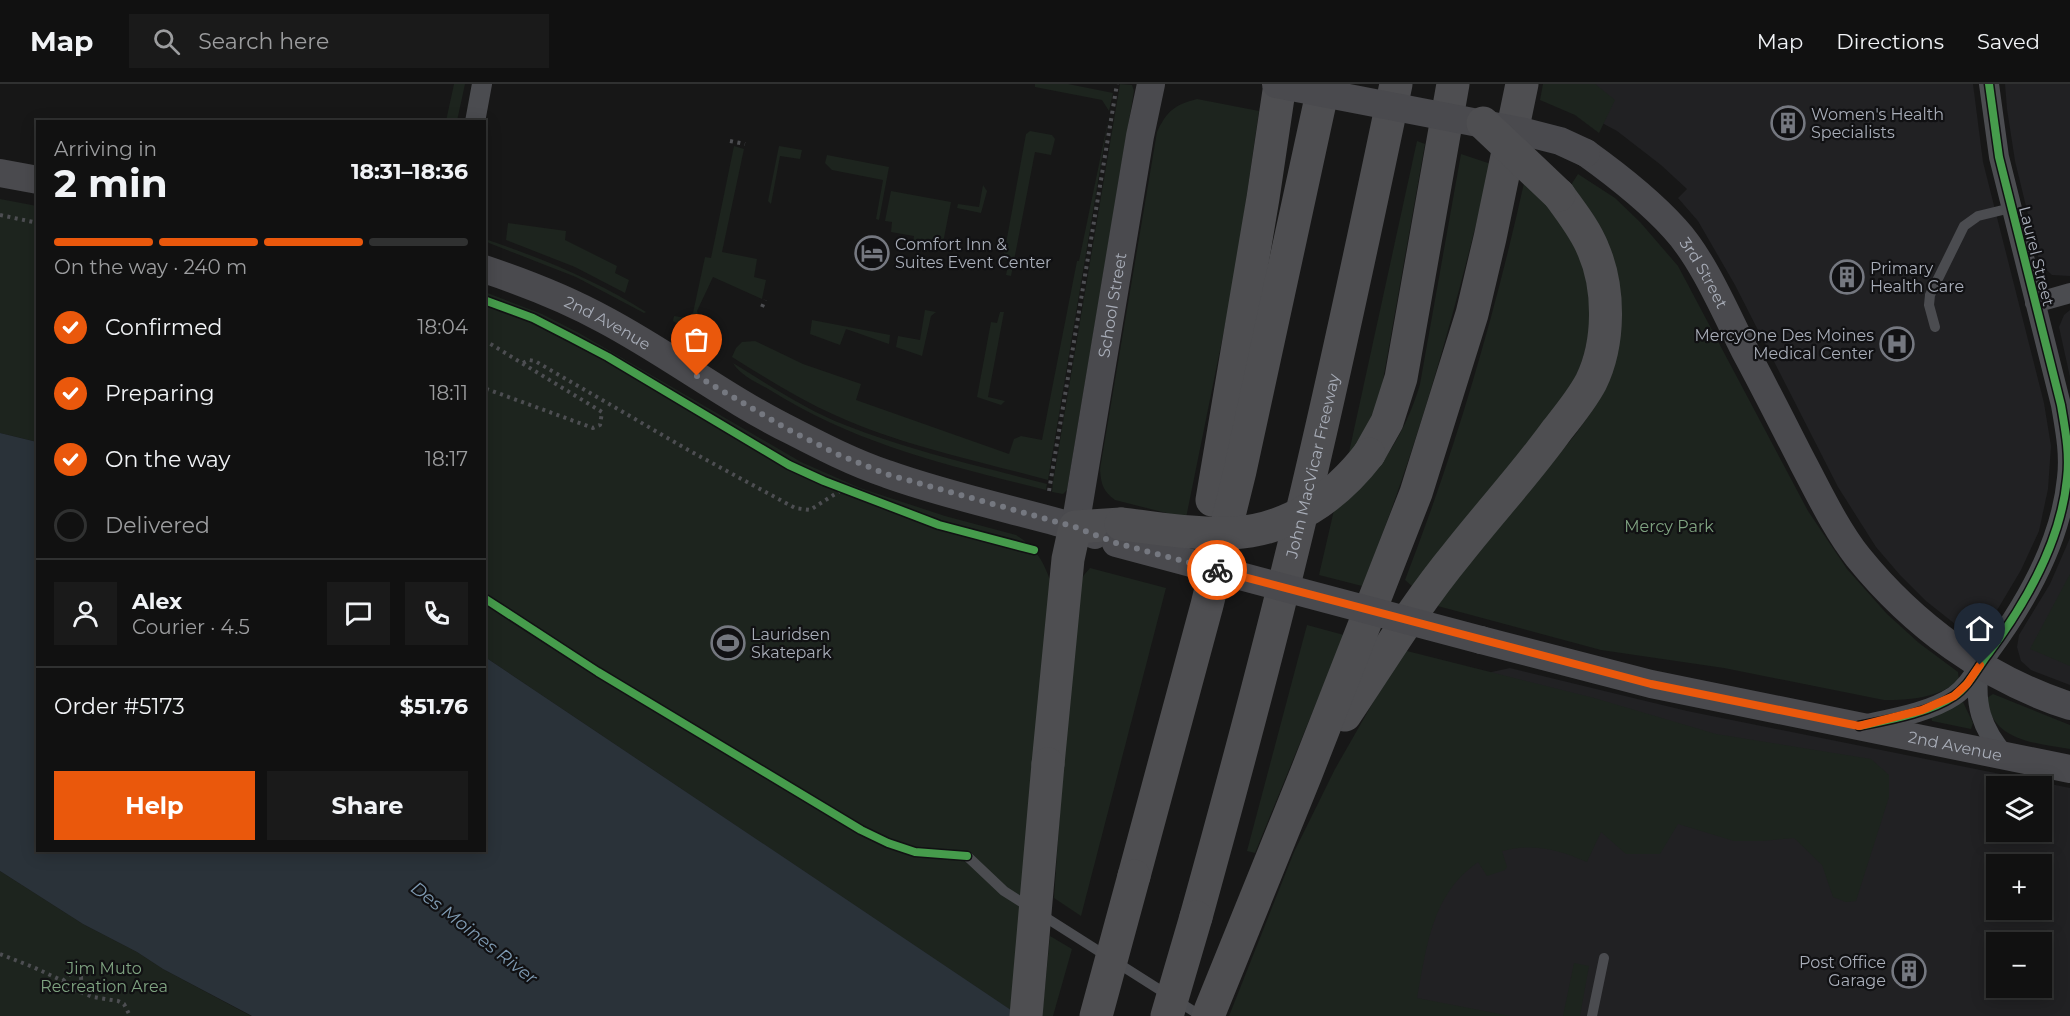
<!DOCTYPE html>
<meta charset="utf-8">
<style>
body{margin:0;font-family:Montserrat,sans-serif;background:#1a1a1a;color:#f1f3f6;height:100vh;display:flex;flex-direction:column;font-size:22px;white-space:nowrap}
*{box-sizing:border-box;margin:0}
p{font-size:20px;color:#9c9d9f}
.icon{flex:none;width:33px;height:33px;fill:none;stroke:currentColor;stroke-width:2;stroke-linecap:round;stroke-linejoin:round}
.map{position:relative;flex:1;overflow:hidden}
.drawer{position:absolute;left:36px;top:36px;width:450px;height:732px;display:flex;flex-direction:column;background:#111;border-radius:0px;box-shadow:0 3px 15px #0003,0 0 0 2px #303131}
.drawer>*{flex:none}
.buttons{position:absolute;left:1986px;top:692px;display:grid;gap:12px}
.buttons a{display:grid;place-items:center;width:66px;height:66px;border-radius:0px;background:#111;box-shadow:0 3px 15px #0003,0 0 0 2px #303131;font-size:30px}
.pin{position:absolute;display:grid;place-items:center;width:51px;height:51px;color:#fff;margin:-62px -26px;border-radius:50% 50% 50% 0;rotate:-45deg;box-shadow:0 0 6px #0007}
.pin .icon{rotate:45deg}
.courier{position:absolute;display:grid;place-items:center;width:60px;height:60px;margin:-30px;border:4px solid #ea580c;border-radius:50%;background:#fff;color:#222;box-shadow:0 2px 8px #0007}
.head em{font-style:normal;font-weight:700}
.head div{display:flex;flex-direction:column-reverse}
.head{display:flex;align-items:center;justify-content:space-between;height:102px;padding:0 18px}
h1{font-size:39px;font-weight:700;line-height:45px}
.bar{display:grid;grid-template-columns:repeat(4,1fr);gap:9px 6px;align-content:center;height:72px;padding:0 18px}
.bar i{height:8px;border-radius:4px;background:#303131}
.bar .on{background:#ea580c}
.bar p{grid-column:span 4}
.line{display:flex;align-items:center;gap:15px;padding:0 18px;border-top:2px solid #303131}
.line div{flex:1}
.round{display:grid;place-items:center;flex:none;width:63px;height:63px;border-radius:0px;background:#1a1a1a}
ol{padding:0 18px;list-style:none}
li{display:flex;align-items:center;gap:18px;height:66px}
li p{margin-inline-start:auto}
li .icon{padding:6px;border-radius:50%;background:#ea580c;color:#fff;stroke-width:4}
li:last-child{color:#9c9d9f}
li i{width:33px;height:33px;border:3px solid #303131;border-radius:50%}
.button{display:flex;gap:12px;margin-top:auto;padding:12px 18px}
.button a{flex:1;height:69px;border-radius:0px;background:#ea580c;color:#fff;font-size:24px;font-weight:700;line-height:69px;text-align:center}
.button a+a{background:#1a1a1a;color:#f1f3f6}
header{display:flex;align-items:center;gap:36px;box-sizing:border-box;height:84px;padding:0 30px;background:#111;border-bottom:2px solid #303131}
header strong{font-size:28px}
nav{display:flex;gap:33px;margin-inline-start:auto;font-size:21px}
.search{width:420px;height:54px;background:#1a1a1a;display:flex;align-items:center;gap:15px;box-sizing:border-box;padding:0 21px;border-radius:0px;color:#9c9d9f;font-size:22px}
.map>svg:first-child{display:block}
</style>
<header>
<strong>Map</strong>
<div class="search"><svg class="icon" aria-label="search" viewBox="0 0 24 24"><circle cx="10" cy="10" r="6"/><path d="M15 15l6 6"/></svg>Search here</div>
<nav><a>Map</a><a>Directions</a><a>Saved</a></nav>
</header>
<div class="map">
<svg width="2070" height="932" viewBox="0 0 2070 932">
<rect width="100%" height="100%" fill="#171717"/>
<path fill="#212123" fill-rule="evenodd" d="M1576,0H1973L1983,78L2044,319L2051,362L2048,405L2039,447L2021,486L1990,538L1982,543L1973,546L1961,544L1955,540L1926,517L1900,491L1876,463L1838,403L1735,201L1698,137L1678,114L1687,105L1661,81L1617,47L1591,33Z
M2005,0H2070V192L2052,191L2040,180L2015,77L2007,25Z
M2070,226V293L2059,243L2064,231Z
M2070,454V601L2031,586L2021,577L2017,563L2019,551L2050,500Z
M1510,584L1687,627L2070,704V932H1407L1487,589ZM1996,702H2042V747H1996ZM1996,780H2042V825H1996ZM1996,858H2042V903H1996Z"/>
<path fill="#1d241e" d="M454,0H465L457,37H446Z
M1035,0H1068L1113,9L1109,27L1102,16L1035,3Z
M1120,0L1132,1L1134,7L1067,406L1063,410L1052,408L1053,398Z
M1543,0H1595L1615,16L1599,49L1575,31L1540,16Z
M1197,15L1259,27L1235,192L1186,434L1115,416C1103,407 1101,400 1100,385L1157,48C1167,27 1174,21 1197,15Z
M1109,32L1048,396C978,377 904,362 837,332C800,316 766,294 732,273L736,264L742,258L755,257L803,280L861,300L856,316L1009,370L1014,355L1021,352L1042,356L1077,177H1079Z
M1030,47L1052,51L1055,55L1051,71L1035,68L1011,192L1006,191L1009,177L1003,176L1026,50Z
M1417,57L1425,60L1380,313L1373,332L1348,373Z
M734,62L744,65L722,168L757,175L754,193L766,196L762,215L713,193L697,227L698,230L709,237L702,255L673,237L674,232L687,234L693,229L705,173L711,174Z
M779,62L802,66L800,75L780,72L771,120L768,117Z
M1461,70L1491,80C1456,224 1418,365 1362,502L1319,491L1334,426C1376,397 1406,349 1420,300Z
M827,71L889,83L879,136L876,135L883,96L832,86L825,79Z
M1578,90L1615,114L1640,138L1678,182L1808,427L1847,485L1887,530L1919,559L1958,588L1959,596C1939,614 1910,616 1884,616L1724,584L1601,566L1434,521L1575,351L1592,327L1606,156L1592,129L1571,101Z
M1524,99C1540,113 1560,128 1571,148C1595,194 1597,256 1571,302C1553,335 1527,364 1503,393C1473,430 1443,466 1413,503L1405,496C1455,367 1494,234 1524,99Z
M983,101L987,107L981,129L957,124L958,120L979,123Z
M891,107L951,118L942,164L913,159L914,152L891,148L892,138L885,137Z
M0,115L37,122V358L0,349Z
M508,139L566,147L565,156L617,182L615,189L629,196L625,209L575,183L506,156Z
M485,155C541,174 596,196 646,228L644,229L576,193L489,159Z
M485,208L542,230L579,249L801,378L860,404L945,432L1016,451C1034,462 1043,476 1050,496L1012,927L485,573Z
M925,226L936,228L931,232L922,272L896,263L898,252L920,256Z
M1000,228H1004L988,313L1005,317L1001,321L977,313L991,238L997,239Z
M812,236L890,251L889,260L846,245L840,261L810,250Z
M733,279C769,301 806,326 845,341C910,367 980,382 1047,400L1046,406C950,382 855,360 770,306C758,299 741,292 733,279Z
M1090,484L1166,504L1081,832L1054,814L1063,681L1078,504L1084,491Z
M2070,490V582L2030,565Z
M1307,541L1344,551L1255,769L1247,767Z
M1403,566L1594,614L1716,650L1871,675L1889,691V713L1856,817L1846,818L1833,813L1822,781L1794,754L1763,757H1734L1678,740L1660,770H1626L1601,748L1587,778C1558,765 1533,759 1502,767L1507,783L1505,786L1487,792L1478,778C1431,811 1427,862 1417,914L1510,932H1229L1294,768L1335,685Z
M1993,610L2070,641V665C2037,659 1991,658 1987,614Z
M1963,618L1973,639L1971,645L1932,637L1931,633Z
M0,787L83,840L137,868L163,885L251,932H0Z
M1050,852L1072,865L1053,932H1042Z
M1574,879L1589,882L1580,932H1563Z"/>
<path fill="#2a3239" d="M0,349L37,358L38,766H484L485,573L1020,932H252L163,885L137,868L83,840L0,787Z"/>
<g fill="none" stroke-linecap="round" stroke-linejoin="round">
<path stroke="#4d4e52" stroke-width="4" stroke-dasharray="3 4.5" stroke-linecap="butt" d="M730,57L745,60
M0,131L38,139
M484,216L533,234L570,253L608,273L789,381L824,397L939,441L1034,466
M762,223L765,216
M484,256L602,328L600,341L593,344L484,304
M523,279L529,276L535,277L690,367L795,424L810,426L843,405
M1049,407L1117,0
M0,870L33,883L63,897L70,904L93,913L118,917L124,920L130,932
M63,897L71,889L78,890L81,893L82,908"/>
<path stroke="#4b4c50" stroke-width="10" d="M1935,243L1929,221L1930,211L1964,142L1978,132L2011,124
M967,772L1004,807L1201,932
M1592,932L1604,874"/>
<path stroke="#4b4c50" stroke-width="20" d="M475,38L482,0
M2035,219L2070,209
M1979,584C1974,620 1981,644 2005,672
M1867,640C1895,634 1930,628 1954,612C1969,602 1977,584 1988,570C2026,519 2061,458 2067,394C2070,369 2065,345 2061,321L1999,73L1989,0"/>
<g stroke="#4a4a4e" stroke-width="28">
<path id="s1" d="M1586,69C1618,92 1649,116 1675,145C1703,175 1726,230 1745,267C1765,304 1784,342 1803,379C1820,411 1836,445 1858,473C1913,541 1986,595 2070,622"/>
<path d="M0,89L38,96"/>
<path id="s2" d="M484,185C526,199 567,215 605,236C669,270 727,315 792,347C823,363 854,379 887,390C948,412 1012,425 1075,443L1095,451"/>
<path id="s3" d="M1075,443L1140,52L1151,0"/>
<path id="s4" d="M1481,556L1651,600L2070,685"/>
</g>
<g stroke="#4e4e51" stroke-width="33">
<path d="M1369,370L1387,338L1401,294L1453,0"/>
<path d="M1212,416L1263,114L1280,0"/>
<path d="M1345,631C1382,576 1415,521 1457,470C1490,428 1526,389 1557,346C1569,331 1582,315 1591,298C1610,259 1610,204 1593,165C1585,145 1571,128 1559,111"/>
<path d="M1048,680L1068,475L1075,443L1121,440"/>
<path d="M1134,792L1207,521L1240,387L1324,0"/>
<path id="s5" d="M1196,833C1237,685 1277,536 1312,385C1342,257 1369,129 1396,0"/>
<path d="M1208,932L1306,690L1416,409L1472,230L1490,154L1522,0"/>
</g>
<path stroke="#4a4a4e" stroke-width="28" d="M1276,0L1525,48L1560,57L1586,69
M1116,459L1481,556"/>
<path stroke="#4e4e51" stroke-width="33" d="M1483,39L1559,111
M1121,440C1158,444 1196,451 1233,449C1289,446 1336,413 1369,370
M1026,932L1048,680
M1096,932L1134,792
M1167,932L1196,833"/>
<defs>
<path id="cycleway" d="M484,216L533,234L570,253L608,273L789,381L824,397L939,441L1034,466
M484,514L598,588L861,746L888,759L915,768L967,772
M1859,642C1888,636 1929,629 1954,612C1969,602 1977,584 1988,570C2026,519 2061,458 2067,394C2070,369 2065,345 2061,321L1999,73L1989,0"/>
</defs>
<use href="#cycleway" stroke="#111113" stroke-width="11"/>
<use href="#cycleway" stroke="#469c4c" stroke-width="8"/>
</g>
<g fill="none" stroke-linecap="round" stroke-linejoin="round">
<path stroke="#757880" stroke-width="6" stroke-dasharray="0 10.8" d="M697,292L789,346L837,370L886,390L1075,443L1116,459L1217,486"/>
<path stroke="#ea580c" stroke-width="8" d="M1217,486L1651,600L1859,642L1922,626L1954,612L1967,600L1980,581"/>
</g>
<defs>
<symbol id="building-ring" viewBox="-11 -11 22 22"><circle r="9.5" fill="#111113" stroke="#757880" stroke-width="1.5"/><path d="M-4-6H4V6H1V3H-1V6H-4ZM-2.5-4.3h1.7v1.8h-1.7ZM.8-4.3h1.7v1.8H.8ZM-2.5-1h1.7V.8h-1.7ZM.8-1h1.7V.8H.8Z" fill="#757880"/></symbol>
<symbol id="hotel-ring" viewBox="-11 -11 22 22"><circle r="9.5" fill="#111113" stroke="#757880" stroke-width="1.5"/><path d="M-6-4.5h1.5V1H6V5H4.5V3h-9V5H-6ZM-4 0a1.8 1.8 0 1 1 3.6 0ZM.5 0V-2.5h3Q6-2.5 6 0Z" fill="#757880"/></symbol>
<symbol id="hospital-ring" viewBox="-11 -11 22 22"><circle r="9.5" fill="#111113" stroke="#757880" stroke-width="1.5"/><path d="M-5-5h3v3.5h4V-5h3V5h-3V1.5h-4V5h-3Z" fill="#757880"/></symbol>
<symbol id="stadium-ring" viewBox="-11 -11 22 22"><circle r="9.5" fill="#111113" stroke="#757880" stroke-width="1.5"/><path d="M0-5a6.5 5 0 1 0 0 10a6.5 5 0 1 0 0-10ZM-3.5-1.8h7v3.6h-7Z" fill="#757880"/></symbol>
</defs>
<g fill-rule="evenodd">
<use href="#building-ring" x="1769" y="20" width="38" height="38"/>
<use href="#hotel-ring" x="853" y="150" width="38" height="38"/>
<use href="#building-ring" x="1828" y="174" width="38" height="38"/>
<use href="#hospital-ring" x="1878" y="241" width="38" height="38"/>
<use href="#stadium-ring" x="709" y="540" width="38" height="38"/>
<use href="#building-ring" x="1890" y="868" width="38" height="38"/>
</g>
<g text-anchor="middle" stroke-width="4.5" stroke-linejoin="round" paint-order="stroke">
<g font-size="16" fill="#a8adb8" stroke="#111113" text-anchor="start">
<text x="1811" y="36">Women's Health<tspan x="1811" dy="18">Specialists</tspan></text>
<text x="895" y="166">Comfort Inn &amp;<tspan x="895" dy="18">Suites Event Center</tspan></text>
<text x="1870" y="190">Primary<tspan x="1870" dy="18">Health Care</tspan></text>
<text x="1874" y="257" text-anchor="end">MercyOne Des Moines<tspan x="1874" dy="18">Medical Center</tspan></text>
<text x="751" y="556">Lauridsen<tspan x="751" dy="18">Skatepark</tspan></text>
<text x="1886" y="884" text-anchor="end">Post Office<tspan x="1886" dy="18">Garage</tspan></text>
</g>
<g font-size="16" fill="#a8adb8" stroke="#111113">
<text transform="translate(2037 172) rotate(76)" y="6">Laurel Street</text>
<text dy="6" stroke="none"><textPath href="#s1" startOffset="170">3rd Street</textPath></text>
<text dy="6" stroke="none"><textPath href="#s3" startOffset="225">School Street</textPath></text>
<text dy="6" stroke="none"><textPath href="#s2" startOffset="135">2nd Avenue</textPath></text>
<text dy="6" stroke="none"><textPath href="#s5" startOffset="466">John MacVicar Freeway</textPath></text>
<text dy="6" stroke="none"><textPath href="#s4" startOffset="486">2nd Avenue</textPath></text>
</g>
<g font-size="16" fill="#7fa381" stroke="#111113">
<text x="1669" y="448">Mercy Park</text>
<text x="104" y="890">Jim Muto<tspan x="104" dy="18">Recreation Area</tspan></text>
</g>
<g font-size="18" font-style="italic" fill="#7f9bb3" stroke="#111113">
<text transform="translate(474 849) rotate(38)" y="6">Des Moines River</text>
</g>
</g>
</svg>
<div class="buttons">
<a><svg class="icon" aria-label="layers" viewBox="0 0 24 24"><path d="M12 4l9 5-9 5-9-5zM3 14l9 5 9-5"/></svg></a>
<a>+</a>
<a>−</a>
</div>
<div class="pin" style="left:697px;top:292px;background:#ea580c"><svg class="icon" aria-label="bag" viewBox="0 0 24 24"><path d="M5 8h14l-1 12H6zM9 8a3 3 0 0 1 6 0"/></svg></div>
<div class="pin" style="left:1980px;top:581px;background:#1f2937"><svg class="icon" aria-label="home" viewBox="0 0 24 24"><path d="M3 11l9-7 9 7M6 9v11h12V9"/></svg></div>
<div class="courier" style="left:1217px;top:486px"><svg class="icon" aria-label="bike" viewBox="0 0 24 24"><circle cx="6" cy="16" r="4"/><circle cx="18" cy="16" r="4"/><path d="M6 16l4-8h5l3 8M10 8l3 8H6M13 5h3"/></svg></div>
<section class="drawer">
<div class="head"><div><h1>2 min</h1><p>Arriving in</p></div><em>18:31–18:36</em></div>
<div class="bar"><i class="on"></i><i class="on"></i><i class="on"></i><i></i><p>On the way · 240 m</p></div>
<ol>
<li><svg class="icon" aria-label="check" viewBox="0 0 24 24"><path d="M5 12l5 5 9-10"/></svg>Confirmed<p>18:04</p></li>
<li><svg class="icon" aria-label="check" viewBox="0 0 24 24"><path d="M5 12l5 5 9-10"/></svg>Preparing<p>18:11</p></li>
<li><svg class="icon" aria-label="check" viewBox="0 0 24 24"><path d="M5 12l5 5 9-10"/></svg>On the way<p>18:17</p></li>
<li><i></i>Delivered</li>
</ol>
<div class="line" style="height:108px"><a class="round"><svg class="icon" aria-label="person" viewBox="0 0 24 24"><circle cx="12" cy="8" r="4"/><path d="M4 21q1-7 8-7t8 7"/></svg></a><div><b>Alex</b><p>Courier · 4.5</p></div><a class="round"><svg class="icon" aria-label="chat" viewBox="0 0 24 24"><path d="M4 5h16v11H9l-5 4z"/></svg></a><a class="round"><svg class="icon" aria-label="phone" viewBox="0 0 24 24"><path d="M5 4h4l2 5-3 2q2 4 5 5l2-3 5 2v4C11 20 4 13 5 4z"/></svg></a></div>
<div class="line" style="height:78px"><div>Order #5173</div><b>$51.76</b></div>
<div class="button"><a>Help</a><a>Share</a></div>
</section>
</div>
